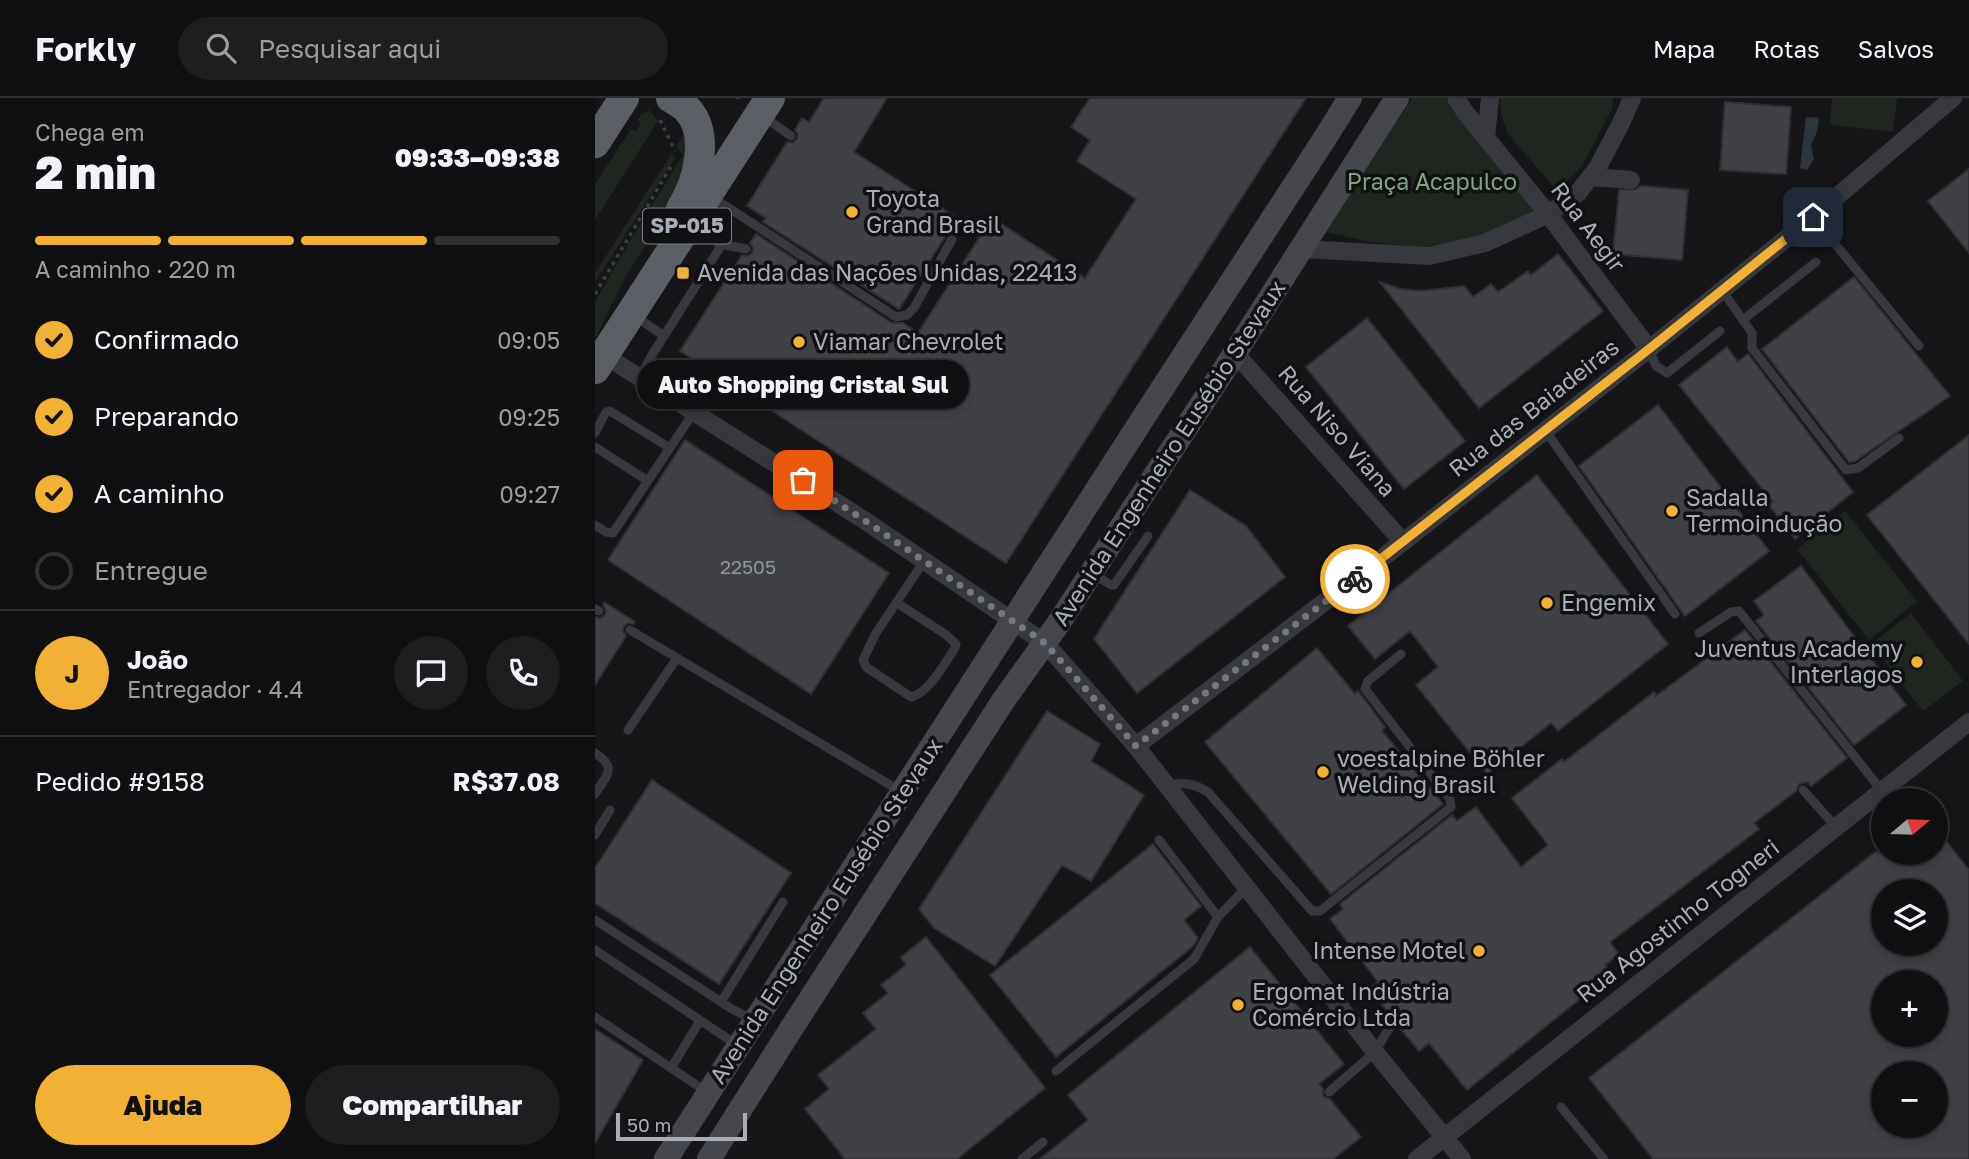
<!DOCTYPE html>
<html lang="pt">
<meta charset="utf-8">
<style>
body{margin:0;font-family:"Golos Text",sans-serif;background:#1e1e20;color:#f1f3f6;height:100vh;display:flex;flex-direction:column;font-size:26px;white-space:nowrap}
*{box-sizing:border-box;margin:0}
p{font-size:23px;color:#9c9d9f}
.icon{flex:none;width:38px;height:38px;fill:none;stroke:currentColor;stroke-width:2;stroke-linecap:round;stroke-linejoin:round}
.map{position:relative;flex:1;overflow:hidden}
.side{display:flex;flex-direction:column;background:#101012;width:595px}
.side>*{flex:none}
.needle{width:46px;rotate:71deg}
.controls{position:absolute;left:1276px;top:690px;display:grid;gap:14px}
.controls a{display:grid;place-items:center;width:77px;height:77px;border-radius:50%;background:#101012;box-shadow:0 4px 10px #0003,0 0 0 2px #303032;font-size:35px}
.scale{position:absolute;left:21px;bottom:18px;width:131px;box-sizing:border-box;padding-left:7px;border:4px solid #a8adb8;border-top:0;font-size:19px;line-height:24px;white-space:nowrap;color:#a8adb8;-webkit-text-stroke:5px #111113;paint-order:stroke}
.pin{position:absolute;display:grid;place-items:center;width:60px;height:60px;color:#fff;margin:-30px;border-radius:14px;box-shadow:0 4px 10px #0006}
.courier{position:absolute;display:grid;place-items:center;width:70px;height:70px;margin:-35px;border:5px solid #f2b134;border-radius:50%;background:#fff;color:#222;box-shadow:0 2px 9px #0007}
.bubble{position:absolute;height:49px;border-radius:24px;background:#101012;box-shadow:0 4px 10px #0003,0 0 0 2px #303032;font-size:23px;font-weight:800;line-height:49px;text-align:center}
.headline em{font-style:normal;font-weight:800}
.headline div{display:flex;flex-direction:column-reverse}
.headline{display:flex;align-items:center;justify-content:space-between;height:119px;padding:0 35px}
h1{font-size:46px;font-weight:800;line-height:52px}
.bar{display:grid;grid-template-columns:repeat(4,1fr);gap:10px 7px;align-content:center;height:84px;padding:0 35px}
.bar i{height:9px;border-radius:5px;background:#303032}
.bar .current{background:#f2b134}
.bar p{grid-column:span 4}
.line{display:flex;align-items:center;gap:18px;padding:0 35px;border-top:2px solid #303032}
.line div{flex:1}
.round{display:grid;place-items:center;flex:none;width:74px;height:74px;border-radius:37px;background:#1e1e20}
ol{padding:0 35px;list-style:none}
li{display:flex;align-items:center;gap:21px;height:77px}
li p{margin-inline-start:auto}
li .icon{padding:7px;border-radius:50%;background:#f2b134;color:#111;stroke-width:4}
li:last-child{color:#9c9d9f}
li i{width:38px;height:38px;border:4px solid #303032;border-radius:50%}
.cta{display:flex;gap:14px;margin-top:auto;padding:14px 35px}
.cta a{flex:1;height:80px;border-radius:42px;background:#f2b134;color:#111;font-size:28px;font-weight:800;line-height:80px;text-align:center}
.cta a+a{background:#1e1e20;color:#f1f3f6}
header{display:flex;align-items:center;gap:42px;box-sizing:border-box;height:98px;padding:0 35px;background:#101012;border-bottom:2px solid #303032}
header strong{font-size:33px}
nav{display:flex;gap:38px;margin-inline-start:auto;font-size:24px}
.search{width:490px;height:63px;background:#1e1e20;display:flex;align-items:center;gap:18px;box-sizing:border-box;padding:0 24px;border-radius:38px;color:#9c9d9f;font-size:26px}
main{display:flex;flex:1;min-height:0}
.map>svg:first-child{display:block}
</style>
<header>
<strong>Forkly</strong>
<div class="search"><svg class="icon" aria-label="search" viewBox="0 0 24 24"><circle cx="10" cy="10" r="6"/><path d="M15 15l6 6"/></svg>Pesquisar aqui</div>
<nav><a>Mapa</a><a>Rotas</a><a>Salvos</a></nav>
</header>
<main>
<section class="side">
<div class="headline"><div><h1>2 min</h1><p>Chega em</p></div><em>09:33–09:38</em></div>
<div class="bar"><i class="current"></i><i class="current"></i><i class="current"></i><i></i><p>A caminho · 220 m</p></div>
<ol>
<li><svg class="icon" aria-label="check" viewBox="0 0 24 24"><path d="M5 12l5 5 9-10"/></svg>Confirmado<p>09:05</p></li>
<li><svg class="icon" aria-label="check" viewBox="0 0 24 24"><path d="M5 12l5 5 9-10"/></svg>Preparando<p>09:25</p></li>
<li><svg class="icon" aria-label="check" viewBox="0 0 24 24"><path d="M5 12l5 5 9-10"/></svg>A caminho<p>09:27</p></li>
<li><i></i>Entregue</li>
</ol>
<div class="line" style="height:126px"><b class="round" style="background:#f2b134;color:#111">J</b><div><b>João</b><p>Entregador · 4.4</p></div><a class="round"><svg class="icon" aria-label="chat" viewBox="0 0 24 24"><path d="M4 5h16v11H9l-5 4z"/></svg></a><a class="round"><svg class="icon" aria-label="phone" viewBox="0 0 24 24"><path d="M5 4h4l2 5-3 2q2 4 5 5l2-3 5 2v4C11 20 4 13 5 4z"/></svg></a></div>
<div class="line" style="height:91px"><div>Pedido #9158</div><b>R$37.08</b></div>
<div class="cta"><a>Ajuda</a><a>Compartilhar</a></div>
</section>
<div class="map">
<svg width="1374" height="1061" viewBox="0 0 1374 1061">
<rect width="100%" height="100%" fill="#161618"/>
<path fill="#1e261f" d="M817,0H850L939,112L889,138L827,149L776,144L730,134Z
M905,0H1018L1017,11L987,68L962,93L913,36L906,16Z
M1237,0H1302L1298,34L1235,27Z
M54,12L63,23L0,122V86L36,31L41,33L46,24L42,22L47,16Z
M88,38L93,48L82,90L76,99L80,102L31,178L0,241V204L35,143L88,57L81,48Z
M77,55L80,60L0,184V175Z
M1250,413L1322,503L1274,542L1202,451Z
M1316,515L1368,583L1328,613L1276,546Z"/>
<path fill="#2c353c" d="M1211,19L1224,20L1222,34L1216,47L1219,61L1212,72L1205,70Z"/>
<path fill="#404145" stroke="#303034" stroke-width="2" fill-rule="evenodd" d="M229,0H292L259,54L362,120L304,211L168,124L171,120L152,108L192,44L198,45L202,41L203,36L200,32L207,20L214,24Z
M495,0H711L411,465L85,253L147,157L153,158L157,155L158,149L155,145L161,136L297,225H308L323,235L397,120L490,180L541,101L482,63L495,42L476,29Z
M1130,4L1196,9L1191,76L1125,72Z
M1374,71V155L1333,103Z
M1046,88L1093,92L1087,162L1018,156L1024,92H1040Z
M963,156L1008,213L884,310L785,184L806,191L826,193L869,188L878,199L896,186L903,194L933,173L936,177Z
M1259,179L1355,298L1260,363L1254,364L1167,251Z
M772,220L870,343L809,391L711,269Z
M1132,249L1143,264L1153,256L1258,394L1200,441L1174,407L1178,404L1084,287Z
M1063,307L1174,453L1090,518L984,368Z
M1374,337V546L1272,417Z
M90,342L294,475L216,596L13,462Z
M942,377L1073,546L963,633L956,625L892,676L821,587L843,569L815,533L780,561L753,528Z
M595,392L651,428L690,479L542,595L499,541Z
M1206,468L1311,607L1259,647L1161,523L1169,517L1159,503Z
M9,504L40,524L38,526L34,525L29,528L28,533L31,538L0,587V519L5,520L10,517L11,512L8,507Z
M1150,532L1252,660L1216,688L1213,684L1204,686L1201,693L1159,725L1164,731L1015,844L1024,856L1010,867L1017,875L872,992L834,945L824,953L805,930L807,926L805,921L801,918L797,919L774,890L783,884L735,821L748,811L745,806L857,717L862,723L881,709L926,769L953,747L917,700L967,661L969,664L1059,594L1061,598Z
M722,550L760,596L763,593L790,629L787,633L848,706L736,796L610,644Z
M452,613L505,646L496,663L549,697L496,783L467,767L400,868L339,830L324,811Z
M57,682L196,775L124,886L0,805V770Z
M1340,729L1374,772V1061H1058L994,980L1280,754H1340ZM1288,793H1340V845H1288ZM1288,884H1340V936H1288ZM1288,975H1340V1027H1288Z
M558,746L606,808L589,822L603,840L598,848L461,959L395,877Z
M331,839L450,990L362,1061H250L210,1011L234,991L223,977L281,931L268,915L293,895L286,887L311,867L306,859Z
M655,849L749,966L724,986L728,991V998L735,1001L766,1039L738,1061H445L493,1022L473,997Z
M0,931L48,962L0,1045Z"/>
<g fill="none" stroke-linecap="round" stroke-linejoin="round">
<path stroke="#3d3f44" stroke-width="3.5" stroke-dasharray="3.5 5" stroke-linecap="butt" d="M143,1V0
M65,22L80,53
M0,196L78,65"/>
<path stroke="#37383d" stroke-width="9" d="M169,19L196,38
M117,99L301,219L312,217L319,210L357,141
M1218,119L1324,248
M125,146L151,151
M1127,192L1157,235V250L1251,372L1263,370L1304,340
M40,218L69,238
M1149,221L1221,164
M1054,251L1061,268L1072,275L1125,233
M45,279L57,257L124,151C125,137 114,127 107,116
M950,332L1080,516
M0,335L11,314L15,313L75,350
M0,349L53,383
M0,427L11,434L18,435L99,314
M498,476L516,487H519L553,438
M302,505L350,536L361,546L360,550C350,565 334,595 316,599L271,569L268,562L281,535L329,463
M0,511L4,513
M35,532L307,694
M1104,535L1136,514L1144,513L1287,693
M33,632L82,560
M0,655C23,670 12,677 0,696
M573,687C591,684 597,685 613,694L717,813H725L856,709L855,701L770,591L773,583L806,556
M1208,692L1241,729
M0,737L15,712
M564,742L623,819
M0,822L137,911L159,922
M0,852L142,947
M126,904L188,804
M0,919L112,994
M76,970L105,923
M461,973L599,861L623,819L652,789
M734,994L780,954L793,932L800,925
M966,1009L1009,1061
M427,1061L448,1044"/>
<path stroke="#37383d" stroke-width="18" d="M861,0L870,14L953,116L1054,251
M891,39L895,0
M996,79L1036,82
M707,151L834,158L890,145L923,130L953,116L983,95L1003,69L1026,25L1037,0
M640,255L808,444
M9,257L269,422L450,545L541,648L780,954L867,1061
M541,648L808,444L1054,251L1218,119L1358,0
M822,1061L1374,624"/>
<path stroke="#45474d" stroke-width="24" d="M71,1061L552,314L730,40L755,0
M114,1061L196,931L408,603L463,526L640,255L802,0"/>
<path stroke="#5b5e65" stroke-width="30" d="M76,0C81,3 87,6 91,10C116,35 103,84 86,111
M0,45L29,0
M0,271L175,0"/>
</g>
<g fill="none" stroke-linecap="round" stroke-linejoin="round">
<path stroke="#757880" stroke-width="7" stroke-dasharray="0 12.6" d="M208,382L269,422L450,545L541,648L760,481"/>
<path stroke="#f2b134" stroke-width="9" d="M760,481L1054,251L1218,119"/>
</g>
<g fill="#f2b134" stroke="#111113" stroke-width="2.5">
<circle cx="257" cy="114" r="7"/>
<rect x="81" y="168" width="14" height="14" rx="3.5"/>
<circle cx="204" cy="244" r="7"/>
<circle cx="1077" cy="413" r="7"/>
<circle cx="952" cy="505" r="7"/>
<circle cx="1322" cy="564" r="7"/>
<circle cx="728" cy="674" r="7"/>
<circle cx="884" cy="853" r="7"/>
<circle cx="643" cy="907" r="7"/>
</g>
<g text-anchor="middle" stroke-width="7" stroke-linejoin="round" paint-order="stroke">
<g font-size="19" fill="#8e929b">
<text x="153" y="476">22505</text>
</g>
<rect fill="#111113" stroke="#7b7e86" stroke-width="2" x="48" y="110.5" width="88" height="35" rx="5"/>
<g font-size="21" font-weight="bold" fill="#a8adb8">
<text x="92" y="135">SP-015</text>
</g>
<g font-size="23" fill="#7fa381" stroke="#111113">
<text x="837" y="92">Praça Acapulco</text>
</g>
<g font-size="23" fill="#a8adb8" stroke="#111113" text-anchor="start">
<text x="271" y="109">Toyota<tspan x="271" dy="26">Grand Brasil</tspan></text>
<text x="102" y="183">Avenida das Nações Unidas, 22413</text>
<text x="218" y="252">Viamar Chevrolet</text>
<text x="1091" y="408">Sadalla<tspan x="1091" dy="26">Termoindução</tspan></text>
<text x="966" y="513">Engemix</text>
<text x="1308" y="559" text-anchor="end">Juventus Academy<tspan x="1308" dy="26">Interlagos</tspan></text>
<text x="742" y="669">voestalpine Böhler<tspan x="742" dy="26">Welding Brasil</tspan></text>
<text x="870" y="861" text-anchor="end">Intense Motel</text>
<text x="657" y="902">Ergomat Indústria<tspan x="657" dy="26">Comércio Ltda</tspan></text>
</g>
<g font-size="23" fill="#a8adb8" stroke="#111113">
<text transform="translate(993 129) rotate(53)" y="8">Rua Aegir</text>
<text transform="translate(939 310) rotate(-38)" y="8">Rua das Baiadeiras</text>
<text transform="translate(742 333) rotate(49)" y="8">Rua Niso Viana</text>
<text transform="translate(574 355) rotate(-57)" y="8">Avenida Engenheiro Eusébio Stevaux</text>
<text transform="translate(231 813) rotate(-57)" y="8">Avenida Engenheiro Eusébio Stevaux</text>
<text transform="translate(1083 823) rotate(-38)" y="8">Rua Agostinho Togneri</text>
</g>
</g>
</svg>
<div class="controls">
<a><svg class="needle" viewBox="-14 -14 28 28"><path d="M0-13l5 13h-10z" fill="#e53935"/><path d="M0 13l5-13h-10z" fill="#9c9d9f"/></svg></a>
<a><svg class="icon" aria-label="layers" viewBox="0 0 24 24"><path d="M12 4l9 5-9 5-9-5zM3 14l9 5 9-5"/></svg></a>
<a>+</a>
<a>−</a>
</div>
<div class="scale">50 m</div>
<div class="pin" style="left:208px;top:382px;background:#ea580c"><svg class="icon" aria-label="bag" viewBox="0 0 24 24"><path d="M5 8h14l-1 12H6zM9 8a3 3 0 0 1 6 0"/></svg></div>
<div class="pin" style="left:1218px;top:119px;background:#1f2937"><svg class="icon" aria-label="home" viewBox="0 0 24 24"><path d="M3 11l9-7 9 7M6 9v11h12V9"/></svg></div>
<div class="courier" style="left:760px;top:481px"><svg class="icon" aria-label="bike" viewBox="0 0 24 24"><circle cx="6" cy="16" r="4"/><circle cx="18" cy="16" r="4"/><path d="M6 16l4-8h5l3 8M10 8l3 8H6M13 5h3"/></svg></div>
<div class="bubble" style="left:42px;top:262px;width:332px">Auto Shopping Cristal Sul</div>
</div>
</main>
